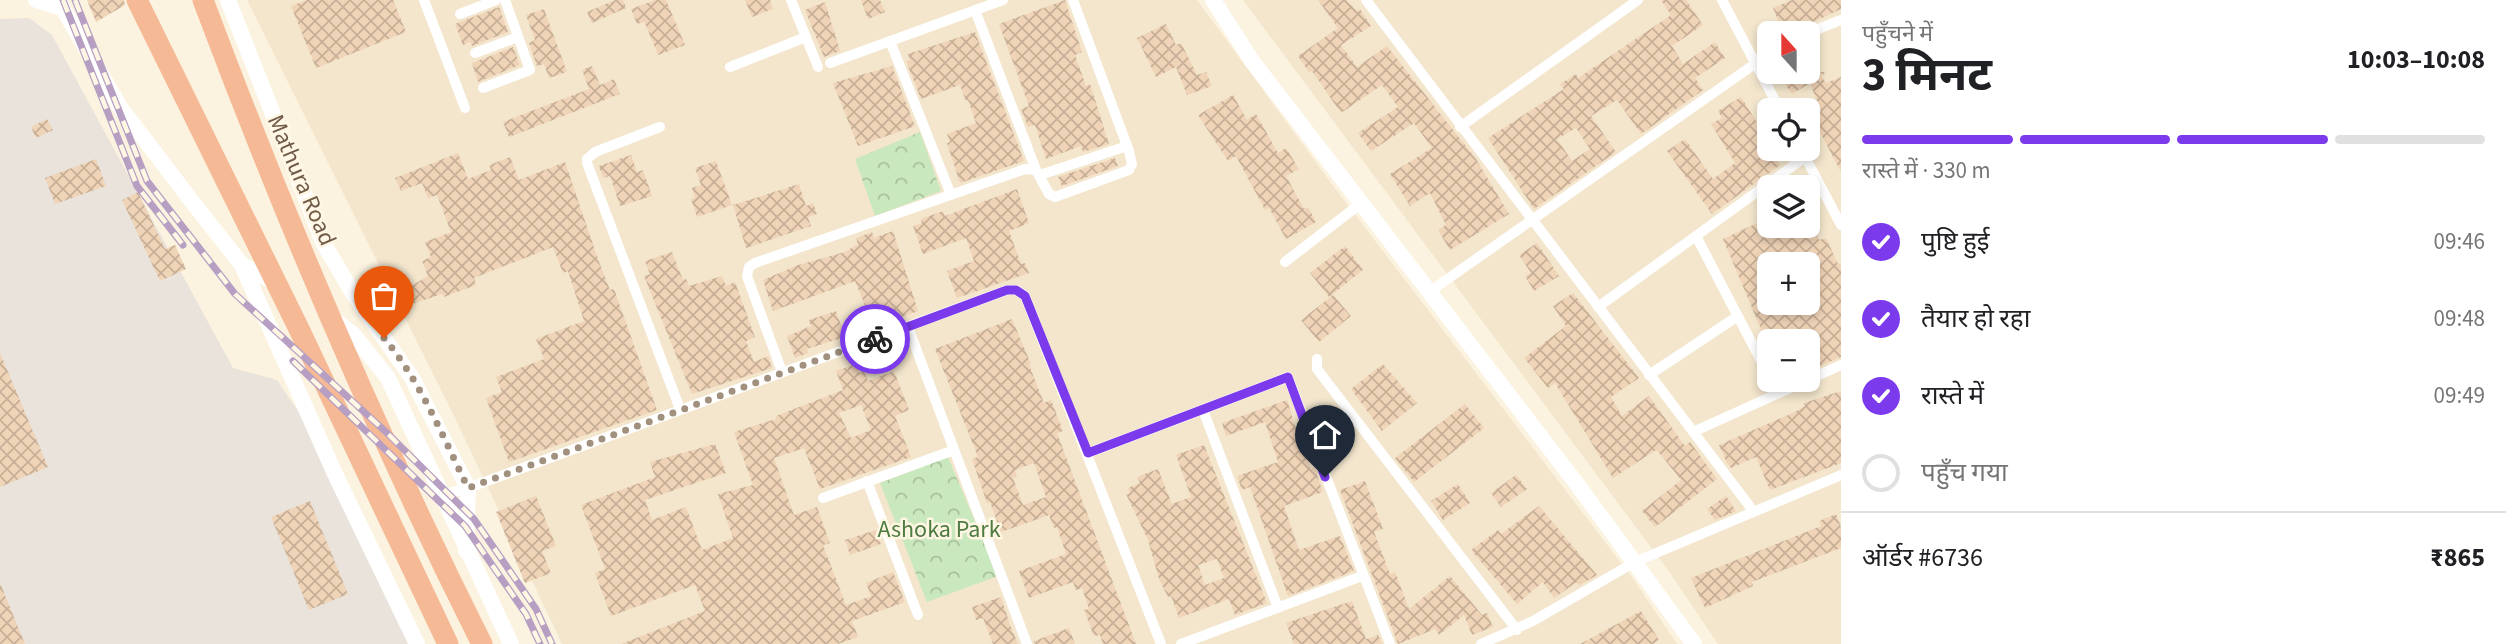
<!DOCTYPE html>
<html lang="hi">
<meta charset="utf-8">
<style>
body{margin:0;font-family:"Source Sans 3","Noto Sans Devanagari",sans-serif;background:#f2f2f2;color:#202124;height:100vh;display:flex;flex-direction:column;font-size:26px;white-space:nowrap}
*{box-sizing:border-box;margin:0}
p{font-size:23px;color:#757577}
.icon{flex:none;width:38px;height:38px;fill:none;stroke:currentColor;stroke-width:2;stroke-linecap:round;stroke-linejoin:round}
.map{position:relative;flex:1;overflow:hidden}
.sheet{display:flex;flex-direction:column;background:#fff;width:665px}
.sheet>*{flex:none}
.needle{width:46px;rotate:339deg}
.fabs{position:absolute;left:1757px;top:21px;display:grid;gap:14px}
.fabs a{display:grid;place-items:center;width:63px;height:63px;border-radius:10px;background:#fff;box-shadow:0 4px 10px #0003;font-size:35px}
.pin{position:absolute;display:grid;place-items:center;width:60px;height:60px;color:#fff;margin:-72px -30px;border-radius:50% 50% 50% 0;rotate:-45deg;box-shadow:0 0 7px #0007}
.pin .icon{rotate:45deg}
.courier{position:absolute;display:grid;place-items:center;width:70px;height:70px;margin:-35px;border:5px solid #7c3aed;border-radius:50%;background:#fff;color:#222;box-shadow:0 2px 9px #0007}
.headline em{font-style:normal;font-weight:700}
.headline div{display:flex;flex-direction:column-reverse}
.headline{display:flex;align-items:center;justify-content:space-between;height:119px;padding:0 21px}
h1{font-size:46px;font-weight:700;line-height:52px}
.bar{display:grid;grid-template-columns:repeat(4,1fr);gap:10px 7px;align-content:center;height:84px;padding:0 21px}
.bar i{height:9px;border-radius:5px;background:#e0e0e0}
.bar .current{background:#7c3aed}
.bar p{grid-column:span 4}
.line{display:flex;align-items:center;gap:18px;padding:0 21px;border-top:2px solid #e0e0e0}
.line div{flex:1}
ol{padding:0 21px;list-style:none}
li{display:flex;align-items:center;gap:21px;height:77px}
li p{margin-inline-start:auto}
li .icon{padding:7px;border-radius:50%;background:#7c3aed;color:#fff;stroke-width:4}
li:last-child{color:#757577}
li i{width:38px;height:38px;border:4px solid #e0e0e0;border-radius:50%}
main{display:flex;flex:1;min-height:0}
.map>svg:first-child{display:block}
</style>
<main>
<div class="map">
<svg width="1841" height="644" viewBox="0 0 1841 644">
<defs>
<pattern id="forest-crowns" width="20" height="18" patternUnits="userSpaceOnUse" patternTransform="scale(1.75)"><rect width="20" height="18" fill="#cae8be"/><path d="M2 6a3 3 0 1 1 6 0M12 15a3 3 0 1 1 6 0" fill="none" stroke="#a8bf9c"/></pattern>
<pattern id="building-cross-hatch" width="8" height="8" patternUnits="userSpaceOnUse" patternTransform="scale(1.75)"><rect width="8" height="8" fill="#f0d4b7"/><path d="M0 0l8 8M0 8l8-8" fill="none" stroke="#c7af97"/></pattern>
</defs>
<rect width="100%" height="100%" fill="#fbf3df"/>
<path fill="#f3e6cd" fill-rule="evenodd" d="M247,0H1197L1334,187L1634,580L1677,644H562L455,418Z
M1243,0H1841V644H1718L1670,573ZM1769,33H1808V72H1769ZM1769,110H1808V149H1769ZM1769,187H1808V226H1769ZM1769,264H1808V303H1769ZM1769,341H1808V380H1769Z"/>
<path fill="#e9e3db" d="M29,18L52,35L233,368L277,380L339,471L423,644H0V19Z"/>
<path fill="url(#forest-crowns)" d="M920,132L941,191L875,216L855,159Z
M948,457L998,576L927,602L880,483Z"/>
<path fill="url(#building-cross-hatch)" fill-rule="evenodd" d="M87,0H124L125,5L96,22Z
M307,0H393L406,32L316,68L291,6Z
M615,0H623L626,8L592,23L587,12Z
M655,0H666L685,45L658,55L647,28L644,22L637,24L631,9Z
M745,0H770L773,9L752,17Z
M861,0H880L885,12L868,19Z
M1065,0L1082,52L1075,55L1086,86L1090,84L1109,144L1083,152L1081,146L1046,159L1035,125L1028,127L1021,109L1029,106L999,24Z
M1318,0H1346L1357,11L1360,9L1371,26L1341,45L1357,67L1387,46L1476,159L1509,214L1450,250L1438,230L1446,225L1430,193L1410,206L1390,174L1432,148L1414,123L1371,151L1358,133L1398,107L1382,85L1341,113L1312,71L1309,72L1298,56L1338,28Z
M1661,0H1686L1703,25L1672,46L1683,64L1715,42L1725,58L1695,78L1703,90L1641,134L1617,100L1591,116L1616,152L1534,209L1488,138L1564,89L1560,84L1576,74L1578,78L1671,15ZM1576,128L1590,149L1572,161L1557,139Z
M1792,0H1841V9L1805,26L1798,33H1774L1771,23L1778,20L1773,8Z
M825,2L840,51L824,57L805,10Z
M499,7L508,32L472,46L470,42L463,45L455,24Z
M544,9L567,72L549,78L544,64L537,66L529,43L535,40L526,15Z
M1166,24L1176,45L1181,43L1197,75L1206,72L1212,86L1187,95L1176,67L1156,77L1137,38Z
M975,32L1024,161L960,183L947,143L950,142L947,134L976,123L968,100L966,101L960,85L921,99L906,61L910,60L908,54Z
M513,47L520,65L478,82L472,63Z
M1808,56L1818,72H1826L1821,76L1826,83L1841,77V172L1811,115L1821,111L1810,83L1792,94L1780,77L1787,72H1808Z
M592,66L600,85L614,79L620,94L509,137L503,122L589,89L582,70Z
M892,66L915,126L858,146L833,83Z
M1233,95L1247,120L1256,114L1278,153L1286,148L1299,169L1286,176L1304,209L1308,207L1316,222L1286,239L1269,208L1265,210L1236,156L1228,161L1198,115Z
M1741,97L1761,129L1757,132L1780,165L1712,214L1667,151L1685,139L1713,179L1735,163L1711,124L1722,118L1718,111Z
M47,119L53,130L36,138L31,127Z
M458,153L468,179L491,170L489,165L510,157L519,180L565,162L599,262L610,290L614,289L657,410L509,462L486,398L502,392L496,377L544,359L536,339L584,321L568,271L563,273L553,247L474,278L476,285L444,297L442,294L409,305L403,291L428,276L422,261L431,257L425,242L451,232L437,195L428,198L422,183L401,191L395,178Z
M631,155L637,172L643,170L652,196L620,206L610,176L603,178L599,166Z
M1115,158L1118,166L1062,186L1058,177Z
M96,159L106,186L55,204L45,178Z
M716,161L732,205L697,217L691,199L695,198L692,188L701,185L695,168Z
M799,184L806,206L813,203L817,214L808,217L811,226L746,248L733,205Z
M1017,189L1029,223L1009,231L1021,264L1025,263L1029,273L957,298L947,271L974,261L966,238L923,254L913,226L922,223L921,219L943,211L945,216Z
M138,192L165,249L175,245L186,269L160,281L122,200Z
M1759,222L1763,232L1776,226H1812L1819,240L1826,238L1838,264L1841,263V357L1808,371V341H1766L1723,239ZM1769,264H1808V303H1769Z
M893,231L918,311L874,328L855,281L773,311L763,280L798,265L845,252L858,244L856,238L872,232L874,238Z
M1537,243L1559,276L1534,291L1525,276L1531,273L1519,255Z
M1345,246L1363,270L1329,297L1310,273Z
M672,252L683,280L686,279L689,286L722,276L726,286L735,282L755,337L746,341L754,362L768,356L772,368L692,394L644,276L650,274L645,261Z
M1573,293L1639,378L1611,397L1622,416L1649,396L1685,446L1690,442L1717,479L1655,527L1642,511L1681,480L1661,455L1656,450L1613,478L1555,383L1548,388L1524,358L1566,326L1553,306Z
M1333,295L1351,316L1319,342L1301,320Z
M836,311L845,337L807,349L808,353L795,358L787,336L811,326L809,320Z
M1012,319L1031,364L1029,365L1044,403L1051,400L1063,431L1057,433L1136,644H1103L1100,635L1094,636L1084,610L1089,609L1082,588L1076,590L1073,582L1029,598L1019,571L1066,554L1057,527L1054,528L1049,515L1001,532L990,502L987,503L972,459L978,457L935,349ZM1034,463L1046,497L1023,505L1013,478L1017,477L1015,470Z
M0,353L48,467L0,487Z
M856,364L859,373L864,371L868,381L894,371L909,410L895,416L911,457L820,489L804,448L774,458L794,515L817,507L830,543L823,545L846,605L871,596L866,583L893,572L905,602L852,621L858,637L838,644H621L705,611L695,585L611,616L595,573L605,569L581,505L655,477L650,462L715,444L726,473L645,500L652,520L686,507L702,550L733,538L718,494L753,485L734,432L776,419V416L843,390L836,371ZM861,405L871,430L851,438L839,413Z
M1383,364L1417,403L1382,431L1351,389Z
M1841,391V463L1770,490L1756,457L1731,468L1727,463L1719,445L1793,413L1805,406L1804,403Z
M1287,400L1304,454L1311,469L1314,467L1323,492L1284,506L1299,550L1340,536L1354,571L1288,596L1250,487L1242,490L1237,476L1278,462L1265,422L1226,436L1222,423Z
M1465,404L1484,428L1414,482L1395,458Z
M1204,445L1267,603L1235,615L1229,599L1179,618L1171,596L1168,597L1159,579L1148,540L1126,494L1130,493L1128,488L1140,483L1137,477L1158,469L1172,504L1191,497L1176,455ZM1217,559L1224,578L1205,585L1198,565Z
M1516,475L1527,489L1501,507L1491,493Z
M1365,481L1383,529L1374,532L1390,574L1395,572L1409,609L1450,576L1482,615L1487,613L1493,627L1472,635L1464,615L1439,635L1435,629L1398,644L1340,490Z
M1458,484L1470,503L1443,520L1431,501Z
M536,496L556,546L542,551L551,573L525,583L496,512Z
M1726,496L1736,511L1715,520L1707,509Z
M310,501L348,594L309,610L271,517Z
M1539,506L1597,575L1580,585L1577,582L1554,598L1543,582L1517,604L1471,550L1498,530L1501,534Z
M1836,514L1841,527V548L1752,582L1753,586L1705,608L1691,578L1821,526L1819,521Z
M876,530L881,544L850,555L845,540Z
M0,583L25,644H0Z
M1001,597L1010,625L1018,644H993L983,618L976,620L972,607Z
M1352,601L1366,639L1378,635L1382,644H1294L1286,623Z
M1641,611L1659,640L1653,644H1580Z
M1069,628L1075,644H1035L1034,641Z"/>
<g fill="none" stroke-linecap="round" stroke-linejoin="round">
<path stroke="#fff" stroke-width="10" d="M424,0L465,108
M791,0L818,67
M1366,0L1754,512
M1722,0L1780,110
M975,10L1036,170
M460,14L496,0
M1808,33L1841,20
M890,41L951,195
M475,53L518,37
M830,63L1003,0
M730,67L806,37
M483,88L530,70L505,0
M660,127L595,152L587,159V163L680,409
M1460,127L1638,0
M1801,149L1841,225
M1040,175L1127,146
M1696,236L1769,376
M1285,262L1360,204
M1429,292L1769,54
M1598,307L1805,157
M908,327L1027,644
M1317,359V369L1517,630
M782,372L747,276L749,267L755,263L1025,169L1036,170L1049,194L1055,197L1129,170L1132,164L1129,151L1073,0
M1649,375L1738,316
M1203,410L1278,608
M1693,432L1841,365
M1088,453L1288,377L1390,644
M867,481L918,615
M440,495L468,488L1007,290H1016L1025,296L1161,644
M823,498L954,450
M1181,644L1362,576
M1481,644L1533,621L1635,562L1841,475"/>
<path stroke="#fff" stroke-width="16" d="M36,0L61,8
M58,0L120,107L190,199L242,265L278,284
M228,0L324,244L354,295L412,378L468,488L466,551
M1213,0L1252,61L1577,484L1694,644
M242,265L335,474L417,644
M332,318L353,334L388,378L511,644"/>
<path stroke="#f5b996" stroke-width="21" d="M137,0L299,329L448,644
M203,0C285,219 377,435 482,644"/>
<defs>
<path id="rail" d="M63,0L137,186L183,245
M75,0L147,181L235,294L386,432L474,519L536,609L552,644
M293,361L465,526L526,614L540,644"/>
</defs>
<use href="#rail" stroke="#b69fc3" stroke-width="7"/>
<use href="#rail" stroke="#fff7e4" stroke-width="4.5" stroke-dasharray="13" stroke-linecap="butt"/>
</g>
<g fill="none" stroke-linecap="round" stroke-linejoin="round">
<path stroke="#a1907d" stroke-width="7" stroke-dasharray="0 12.6" d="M384,338C421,382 443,437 468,488L875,339"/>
<path stroke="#7c3aed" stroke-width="9" d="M875,339L1007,290H1016L1025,296L1088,453L1288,377L1325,477"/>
</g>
<g text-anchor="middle" stroke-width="5" stroke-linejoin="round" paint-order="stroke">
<g font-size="24" fill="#705b48" stroke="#fff7e4">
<text transform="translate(302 180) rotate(67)" y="8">Mathura Road</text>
</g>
<g font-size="24" fill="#4d7b42" stroke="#fff7e4">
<text x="939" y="537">Ashoka Park</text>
</g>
</g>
</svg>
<div class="fabs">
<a><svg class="needle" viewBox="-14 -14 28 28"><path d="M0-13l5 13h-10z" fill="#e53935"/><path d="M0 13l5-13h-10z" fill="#757577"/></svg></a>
<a><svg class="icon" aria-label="locate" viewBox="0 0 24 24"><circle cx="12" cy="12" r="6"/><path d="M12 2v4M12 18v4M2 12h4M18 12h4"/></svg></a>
<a><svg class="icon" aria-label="layers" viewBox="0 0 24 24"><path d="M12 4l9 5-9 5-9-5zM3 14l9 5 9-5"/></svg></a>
<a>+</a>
<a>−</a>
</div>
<div class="pin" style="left:384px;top:338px;background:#ea580c"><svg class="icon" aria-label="bag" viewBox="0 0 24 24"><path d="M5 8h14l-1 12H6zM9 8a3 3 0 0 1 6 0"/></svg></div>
<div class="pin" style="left:1325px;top:477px;background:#1f2937"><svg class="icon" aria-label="home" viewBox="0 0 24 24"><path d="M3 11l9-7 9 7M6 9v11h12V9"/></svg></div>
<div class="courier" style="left:875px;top:339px"><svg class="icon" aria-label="bike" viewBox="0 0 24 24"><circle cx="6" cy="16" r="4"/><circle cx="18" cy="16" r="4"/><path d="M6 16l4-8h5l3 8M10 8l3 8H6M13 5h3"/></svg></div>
</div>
<section class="sheet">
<div class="headline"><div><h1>3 मिनट</h1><p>पहुँचने में</p></div><em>10:03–10:08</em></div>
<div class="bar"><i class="current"></i><i class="current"></i><i class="current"></i><i></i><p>रास्ते में · 330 m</p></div>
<ol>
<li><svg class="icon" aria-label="check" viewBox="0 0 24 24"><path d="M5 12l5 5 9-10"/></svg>पुष्टि हुई<p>09:46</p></li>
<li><svg class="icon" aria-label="check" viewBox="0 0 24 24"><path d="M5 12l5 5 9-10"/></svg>तैयार हो रहा<p>09:48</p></li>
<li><svg class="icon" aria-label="check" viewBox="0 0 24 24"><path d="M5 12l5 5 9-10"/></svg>रास्ते में<p>09:49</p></li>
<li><i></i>पहुँच गया</li>
</ol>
<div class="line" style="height:91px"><div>ऑर्डर #6736</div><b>₹865</b></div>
</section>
</main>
